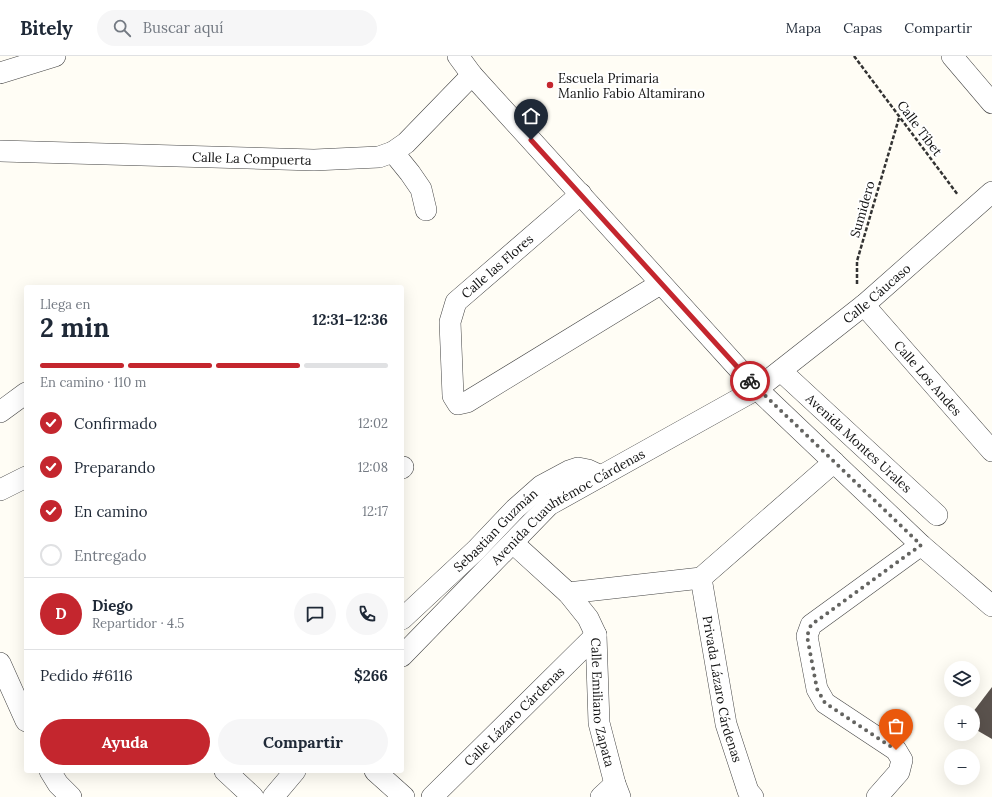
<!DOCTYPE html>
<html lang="es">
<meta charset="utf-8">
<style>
body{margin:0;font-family:Lora,serif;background:#f6f6f7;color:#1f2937;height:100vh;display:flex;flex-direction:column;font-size:15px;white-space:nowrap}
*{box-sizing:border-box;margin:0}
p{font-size:13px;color:#747a83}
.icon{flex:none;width:22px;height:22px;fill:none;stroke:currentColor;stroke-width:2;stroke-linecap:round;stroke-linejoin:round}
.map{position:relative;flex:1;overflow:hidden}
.panel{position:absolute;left:24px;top:229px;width:380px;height:488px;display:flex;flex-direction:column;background:#fff;border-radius:4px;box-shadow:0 4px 16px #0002}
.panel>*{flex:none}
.fabs{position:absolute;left:944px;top:605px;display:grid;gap:8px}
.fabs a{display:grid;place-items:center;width:36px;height:36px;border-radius:50%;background:#fff;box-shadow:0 4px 16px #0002;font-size:20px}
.pin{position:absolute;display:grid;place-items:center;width:34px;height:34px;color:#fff;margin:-41px -17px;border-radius:50% 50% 50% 0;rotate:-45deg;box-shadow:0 0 4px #0007}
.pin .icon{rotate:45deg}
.courier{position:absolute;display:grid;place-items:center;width:40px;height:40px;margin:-20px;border:3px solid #c4262e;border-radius:50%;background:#fff;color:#222;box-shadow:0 1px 5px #0007}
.summary em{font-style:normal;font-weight:700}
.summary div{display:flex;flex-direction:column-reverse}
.summary{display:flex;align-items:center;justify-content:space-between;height:68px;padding:0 16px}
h1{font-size:26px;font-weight:700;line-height:30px}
.bar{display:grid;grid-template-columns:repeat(4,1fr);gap:6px 4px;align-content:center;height:48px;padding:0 16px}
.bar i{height:5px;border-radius:3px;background:#e0e1e3}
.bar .on{background:#c4262e}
.bar p{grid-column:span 4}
.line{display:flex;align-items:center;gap:10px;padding:0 16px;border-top:1px solid #e0e1e3}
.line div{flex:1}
.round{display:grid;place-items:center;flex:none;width:42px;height:42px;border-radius:21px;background:#f6f6f7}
ol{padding:0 16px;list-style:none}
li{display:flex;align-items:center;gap:12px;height:44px}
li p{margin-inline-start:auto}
li .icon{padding:4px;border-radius:50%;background:#c4262e;color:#fff;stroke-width:4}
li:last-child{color:#747a83}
li i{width:22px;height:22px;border:2px solid #e0e1e3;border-radius:50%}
.action{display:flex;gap:8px;margin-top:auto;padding:8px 16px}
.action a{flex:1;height:46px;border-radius:24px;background:#c4262e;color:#fff;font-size:16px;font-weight:700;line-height:46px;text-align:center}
.action a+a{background:#f6f6f7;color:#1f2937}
header{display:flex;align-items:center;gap:24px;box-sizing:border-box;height:56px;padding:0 20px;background:#fff;border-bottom:1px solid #e0e1e3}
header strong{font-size:19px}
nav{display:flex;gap:22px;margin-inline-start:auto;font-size:14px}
.search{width:280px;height:36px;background:#f6f6f7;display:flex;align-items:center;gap:10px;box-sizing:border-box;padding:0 14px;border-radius:22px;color:#747a83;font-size:15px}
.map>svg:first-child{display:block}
</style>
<header>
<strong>Bitely</strong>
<div class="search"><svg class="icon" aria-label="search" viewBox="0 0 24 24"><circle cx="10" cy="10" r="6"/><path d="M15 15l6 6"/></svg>Buscar aquí</div>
<nav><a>Mapa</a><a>Capas</a><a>Compartir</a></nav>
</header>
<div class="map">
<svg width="992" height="741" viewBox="0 0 992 741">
<rect width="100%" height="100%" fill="#fffdf5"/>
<path fill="#5a524d" d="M992,631V683L973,672V656Z"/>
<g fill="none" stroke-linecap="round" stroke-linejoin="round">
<defs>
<g id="minor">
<path d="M458,0L472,19L757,333L921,489L992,550"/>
<path d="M952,0L992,47"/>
<path d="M0,17L55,0"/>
<path id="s1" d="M0,95L314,104L379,101L393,96L406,87L472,19"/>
<path d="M393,96L410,117L421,133L426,154"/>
<path d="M581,138L456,246L450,266L453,340L458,348L467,346L660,228"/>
<path id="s2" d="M864,249L992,395"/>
<path id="s3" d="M781,315L937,459"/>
<path d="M0,356L26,337"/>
<path d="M402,412L403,411"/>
<path d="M0,434L26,421"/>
<path id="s4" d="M513,487L568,537L588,562L596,579L599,667L615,728L620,741"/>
<path id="s5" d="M701,522L726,668L748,735L753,741"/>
<path d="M568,537L701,522L834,406"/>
<path id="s6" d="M402,563L476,494L515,453L541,430L569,415L578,412L588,414L601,420"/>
<path id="s7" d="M402,600L549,449L757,333L864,249L992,136"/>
<path d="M0,607L26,665"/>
<path d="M50,715L58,728L71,741"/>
<path d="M225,715L253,741"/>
<path d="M375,715L404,741"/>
<path d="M273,741L295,715"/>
<path id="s8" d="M432,741L596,579"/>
<path d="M601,741L615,728"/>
<path d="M877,741L899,716L902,704L896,694L825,647L817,633L807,580L811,569L921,489"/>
</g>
</defs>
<use href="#minor" stroke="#444" stroke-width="22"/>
<path stroke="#333" stroke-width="2.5" stroke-dasharray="4 2" stroke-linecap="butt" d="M854,0L958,139
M857,228V205L899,62"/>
<use href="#minor" stroke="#fff" stroke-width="21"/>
</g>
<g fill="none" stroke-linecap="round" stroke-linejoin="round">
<path stroke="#646461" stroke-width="4" stroke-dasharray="0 7.2" d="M750,325L921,489L811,569L807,580L817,633L825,647L896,694"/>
<path stroke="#c4262e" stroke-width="5" d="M531,84L750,325"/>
</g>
<circle fill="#c4262e" stroke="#fff" stroke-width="1.5" cx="550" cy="29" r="4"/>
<g text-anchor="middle" stroke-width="4" stroke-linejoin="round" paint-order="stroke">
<g font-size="13" fill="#111" stroke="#fff" text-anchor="start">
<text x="558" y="27">Escuela Primaria<tspan x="558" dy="15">Manlio Fabio Altamirano</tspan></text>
</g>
<g font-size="13" fill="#111" stroke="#fff">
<text transform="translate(920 72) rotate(53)" y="5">Calle Tíbet</text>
<text dy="5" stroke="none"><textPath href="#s1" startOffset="252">Calle La Compuerta</textPath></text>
<text transform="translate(862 153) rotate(-74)" y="5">Sumidero</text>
<text transform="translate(497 210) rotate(-41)" y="5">Calle las Flores</text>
<text dy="5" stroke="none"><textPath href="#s7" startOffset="602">Calle Cáucaso</textPath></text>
<text dy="5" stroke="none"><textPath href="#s2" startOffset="97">Calle Los Andes</textPath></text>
<text dy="5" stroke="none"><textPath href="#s3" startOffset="106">Avenida Montes Urales</textPath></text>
<text dy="5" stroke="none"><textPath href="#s7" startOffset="225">Avenida Cuauhtémoc Cárdenas</textPath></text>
<text dy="5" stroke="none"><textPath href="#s6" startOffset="129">Sebastian Guzmán</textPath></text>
<text dy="5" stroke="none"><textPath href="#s5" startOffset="113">Privada Lázaro Cárdenas</textPath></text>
<text dy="5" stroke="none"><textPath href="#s4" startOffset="193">Calle Emiliano Zapata</textPath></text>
<text dy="5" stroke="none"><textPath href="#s8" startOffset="115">Calle Lázaro Cárdenas</textPath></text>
</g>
</g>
</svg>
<div class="fabs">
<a><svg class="icon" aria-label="layers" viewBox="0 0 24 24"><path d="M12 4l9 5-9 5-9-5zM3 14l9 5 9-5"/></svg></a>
<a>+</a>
<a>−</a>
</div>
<div class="pin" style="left:896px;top:694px;background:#ea580c"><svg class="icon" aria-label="bag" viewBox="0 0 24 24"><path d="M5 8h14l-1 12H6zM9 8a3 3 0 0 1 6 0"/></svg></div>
<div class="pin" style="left:531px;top:84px;background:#1f2937"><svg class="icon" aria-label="home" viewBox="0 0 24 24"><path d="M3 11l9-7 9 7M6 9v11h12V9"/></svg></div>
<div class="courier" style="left:750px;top:325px"><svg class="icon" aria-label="bike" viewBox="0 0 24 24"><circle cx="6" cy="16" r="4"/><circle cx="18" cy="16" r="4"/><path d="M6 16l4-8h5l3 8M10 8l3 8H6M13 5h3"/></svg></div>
<section class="panel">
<div class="summary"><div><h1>2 min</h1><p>Llega en</p></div><em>12:31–12:36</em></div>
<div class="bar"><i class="on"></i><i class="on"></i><i class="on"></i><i></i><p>En camino · 110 m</p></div>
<ol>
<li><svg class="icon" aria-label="check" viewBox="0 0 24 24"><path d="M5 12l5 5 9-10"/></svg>Confirmado<p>12:02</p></li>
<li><svg class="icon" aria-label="check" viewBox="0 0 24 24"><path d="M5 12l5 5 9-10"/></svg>Preparando<p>12:08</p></li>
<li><svg class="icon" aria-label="check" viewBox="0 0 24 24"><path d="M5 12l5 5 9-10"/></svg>En camino<p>12:17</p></li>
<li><i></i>Entregado</li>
</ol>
<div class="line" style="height:72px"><b class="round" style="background:#c4262e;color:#fff">D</b><div><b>Diego</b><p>Repartidor · 4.5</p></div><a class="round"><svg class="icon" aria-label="chat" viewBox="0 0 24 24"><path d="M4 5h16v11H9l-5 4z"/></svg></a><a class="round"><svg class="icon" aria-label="phone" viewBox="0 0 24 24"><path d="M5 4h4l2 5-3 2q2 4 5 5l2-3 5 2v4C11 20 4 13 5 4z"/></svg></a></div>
<div class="line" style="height:52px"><div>Pedido #6116</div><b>$266</b></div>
<div class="action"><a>Ayuda</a><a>Compartir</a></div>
</section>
</div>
